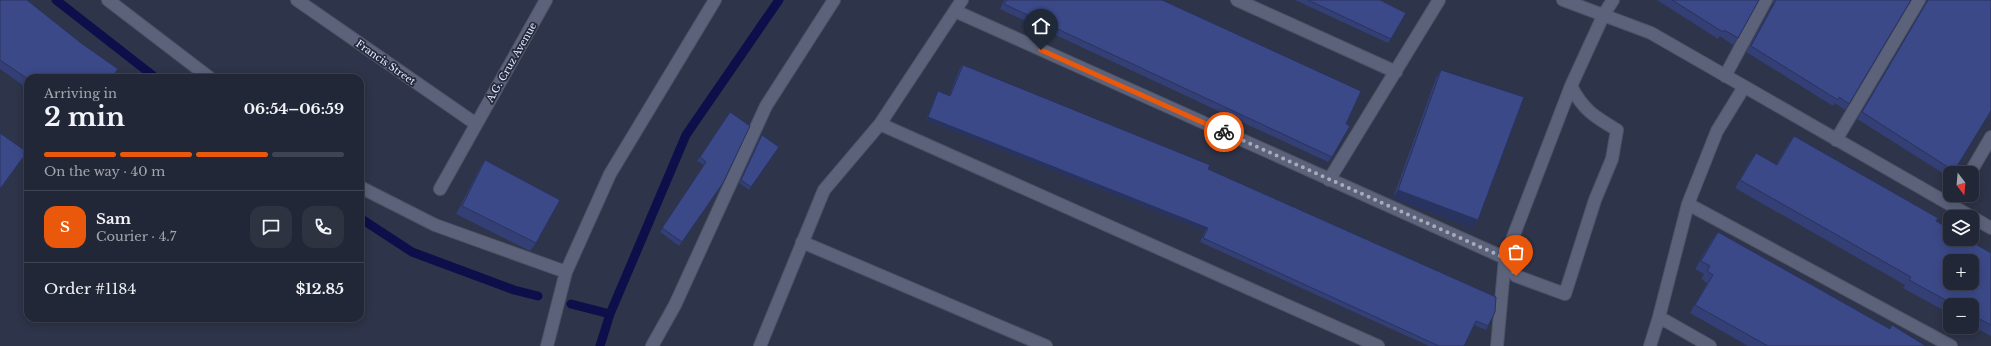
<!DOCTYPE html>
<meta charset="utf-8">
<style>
body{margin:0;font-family:"Libre Baskerville",serif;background:#2e3342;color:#f1f3f6;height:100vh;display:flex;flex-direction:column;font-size:15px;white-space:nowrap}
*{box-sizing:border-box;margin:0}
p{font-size:13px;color:#a2a5ad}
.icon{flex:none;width:22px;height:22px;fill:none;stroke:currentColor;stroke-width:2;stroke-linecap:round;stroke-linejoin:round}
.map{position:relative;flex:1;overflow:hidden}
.details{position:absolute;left:24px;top:74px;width:340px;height:248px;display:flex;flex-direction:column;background:#222737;border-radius:12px;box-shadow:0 2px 10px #0003,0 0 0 1px #3f4452}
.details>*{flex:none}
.needle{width:26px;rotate:164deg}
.fabs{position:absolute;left:1943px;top:166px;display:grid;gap:8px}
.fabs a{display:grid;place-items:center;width:36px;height:36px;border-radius:8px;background:#222737;box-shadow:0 2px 10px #0003,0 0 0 1px #3f4452;font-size:20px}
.pin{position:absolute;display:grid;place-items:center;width:34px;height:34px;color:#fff;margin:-41px -17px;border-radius:50% 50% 50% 0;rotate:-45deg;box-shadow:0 0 4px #0007}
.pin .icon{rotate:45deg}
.courier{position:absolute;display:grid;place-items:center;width:40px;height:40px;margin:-20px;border:3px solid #ea580c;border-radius:50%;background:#fff;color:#222;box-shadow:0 1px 5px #0007}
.head em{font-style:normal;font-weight:700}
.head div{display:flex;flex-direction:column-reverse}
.head{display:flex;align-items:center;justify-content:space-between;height:68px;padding:0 20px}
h1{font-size:26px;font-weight:700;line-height:30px}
.bar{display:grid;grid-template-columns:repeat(4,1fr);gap:6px 4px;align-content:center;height:48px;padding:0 20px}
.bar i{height:5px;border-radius:3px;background:#3f4452}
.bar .selected{background:#ea580c}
.bar p{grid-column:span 4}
.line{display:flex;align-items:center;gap:10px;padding:0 20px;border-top:1px solid #3f4452}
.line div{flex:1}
.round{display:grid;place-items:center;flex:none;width:42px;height:42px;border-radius:12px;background:#2e3342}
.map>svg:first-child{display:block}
</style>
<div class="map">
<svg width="1991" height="346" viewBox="0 0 1991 346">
<rect width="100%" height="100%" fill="#2e3449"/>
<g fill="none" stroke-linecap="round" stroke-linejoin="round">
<path stroke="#0c0f4a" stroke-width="9" d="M56,0L156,78
M360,218L412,252L514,290L538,296
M571,304L610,314
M600,346L610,314L686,135L779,0"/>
<defs>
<path id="minor" d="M108,0L210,78
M297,0L476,124
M1237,0L1396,72
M1563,0L1651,33L1991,228
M955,11L1505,258L1516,276L1565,294L1595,200L1612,159L1617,130C1595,117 1583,110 1571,86
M1725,76L1766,0
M880,124L1378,346
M1836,140L1919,0
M1970,173L1991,137
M1329,180L1439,0
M360,187L435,225L566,272
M440,189L546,0
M1688,204L1951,346
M802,242L1046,346
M1659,317L1710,346
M547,346L566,272L610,174L715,0
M652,346L675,305L766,106L834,0
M760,346L824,190L880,124L962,0
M1497,346L1505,258L1571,86L1604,14L1613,0
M1650,346L1659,317L1688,204L1717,131L1744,87"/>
</defs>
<use href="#minor" stroke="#4d5264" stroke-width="14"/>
<use href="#minor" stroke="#5b627a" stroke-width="12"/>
</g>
<path fill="#333f75" d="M0,0L28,78V89L0,69Z
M1004,0H1162L1346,124L1332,157L1328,162L1000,9Z
M1295,0H1380L1391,39L1388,43Z
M1657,0H1759L1738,38L1733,45L1720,36L1718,39Z
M1773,0H1911L1849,104L1845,110L1835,103L1833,106L1746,52L1773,4Z
M1926,0H1991L1954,171L1952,173H1950L1949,177L1857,119L1925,4Z
M963,65L1208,169L1488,326L1486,330L1474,325L1464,346H1429L1200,242L1205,231L926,120L936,95L938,91L949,96L960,68Z
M1441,70L1478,220L1472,228L1393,198L1436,78Z
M730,112L723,183L679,246L660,232L704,165L697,161Z
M762,135L779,147L749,190L739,183L759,139Z
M1794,136L1936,221L1991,253V336L1972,326V305H1950V314L1903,288L1905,285L1735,188L1750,161L1756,153L1776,165L1788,144Z
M485,160L536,243L530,251L456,214L480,168Z
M1718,232L1890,329L1926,346H1748L1690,313L1707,283L1701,279L1704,274L1695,269L1712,240Z"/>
<path fill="#29335f" d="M928,117L1208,228L1205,231L926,120Z
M1398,190L1478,220L1472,228L1393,198Z"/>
<path fill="#3b4988" stroke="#29335f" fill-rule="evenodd" d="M0,0H27L81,43L118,69L115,73L122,78H28V79L0,60Z
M1006,0H1162L1361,91L1346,124L1350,126L1332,157L1004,4Z
M1308,0H1380L1406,13L1391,39Z
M1672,0H1759L1738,38L1724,30L1723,32Z
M1776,0H1911L1849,104L1839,97L1838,100L1751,46Z
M1928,0H1991V111L1954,171L1862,112Z
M963,65L1210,165L1208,169L1496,297L1495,312L1488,326L1476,321L1464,346H1439L1203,238L1208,228L928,117L938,91L950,96Z
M1441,70L1524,97L1478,220L1398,190Z
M730,112L750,126L723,183L682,242L662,228L706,162L700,157Z
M0,133L27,152L0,189Z
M762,135L779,147L751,187L741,180Z
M1794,136L1938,218L1936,221L1950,229V239H1967L1991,253V325L1972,315V305H1955L1909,280L1911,277L1740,180L1756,153L1777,165ZM1950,261H1972V283H1950Z
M485,160L560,200L536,243L462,206Z
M1718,232L1890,329L1892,325L1926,346H1768L1695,305L1713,275L1707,271L1710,266L1701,261Z"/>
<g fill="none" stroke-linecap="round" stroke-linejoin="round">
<path stroke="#a7acbd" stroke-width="4" stroke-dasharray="0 7.2" d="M1224,132L1505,258L1516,276"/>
<path stroke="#ea580c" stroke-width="5" d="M1041,50L1224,132"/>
</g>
<g text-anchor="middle" stroke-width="3.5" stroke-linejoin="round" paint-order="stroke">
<g font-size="10" fill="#e8edfb" stroke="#242a3e">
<text transform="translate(386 62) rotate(35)" y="4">Francis Street</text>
<text transform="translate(511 62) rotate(-60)" y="4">A.G. Cruz Avenue</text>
</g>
</g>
</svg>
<div class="fabs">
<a><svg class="needle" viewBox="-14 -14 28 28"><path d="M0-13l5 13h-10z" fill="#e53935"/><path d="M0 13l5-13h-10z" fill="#a2a5ad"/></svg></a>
<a><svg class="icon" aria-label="layers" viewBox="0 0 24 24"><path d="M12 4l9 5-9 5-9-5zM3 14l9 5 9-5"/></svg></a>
<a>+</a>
<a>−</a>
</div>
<div class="pin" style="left:1516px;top:276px;background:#ea580c"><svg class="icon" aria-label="bag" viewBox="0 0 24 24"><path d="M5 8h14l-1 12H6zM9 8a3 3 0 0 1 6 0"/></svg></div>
<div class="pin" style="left:1041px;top:50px;background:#1f2937"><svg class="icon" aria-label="home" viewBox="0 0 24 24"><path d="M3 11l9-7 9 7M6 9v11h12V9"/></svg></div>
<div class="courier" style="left:1224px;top:132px"><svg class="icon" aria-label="bike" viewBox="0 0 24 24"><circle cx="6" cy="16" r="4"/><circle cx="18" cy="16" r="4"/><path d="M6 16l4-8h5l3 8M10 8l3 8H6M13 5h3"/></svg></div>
<section class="details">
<div class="head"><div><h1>2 min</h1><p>Arriving in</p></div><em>06:54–06:59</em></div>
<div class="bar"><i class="selected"></i><i class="selected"></i><i class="selected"></i><i></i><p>On the way · 40 m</p></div>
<div class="line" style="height:72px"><b class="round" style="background:#ea580c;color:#fff">S</b><div><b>Sam</b><p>Courier · 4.7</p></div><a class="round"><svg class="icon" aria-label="chat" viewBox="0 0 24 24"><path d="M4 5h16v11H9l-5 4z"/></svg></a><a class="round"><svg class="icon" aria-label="phone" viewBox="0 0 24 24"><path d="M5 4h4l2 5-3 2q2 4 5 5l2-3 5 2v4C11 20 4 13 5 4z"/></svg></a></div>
<div class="line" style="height:52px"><div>Order #1184</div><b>$12.85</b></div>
</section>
</div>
